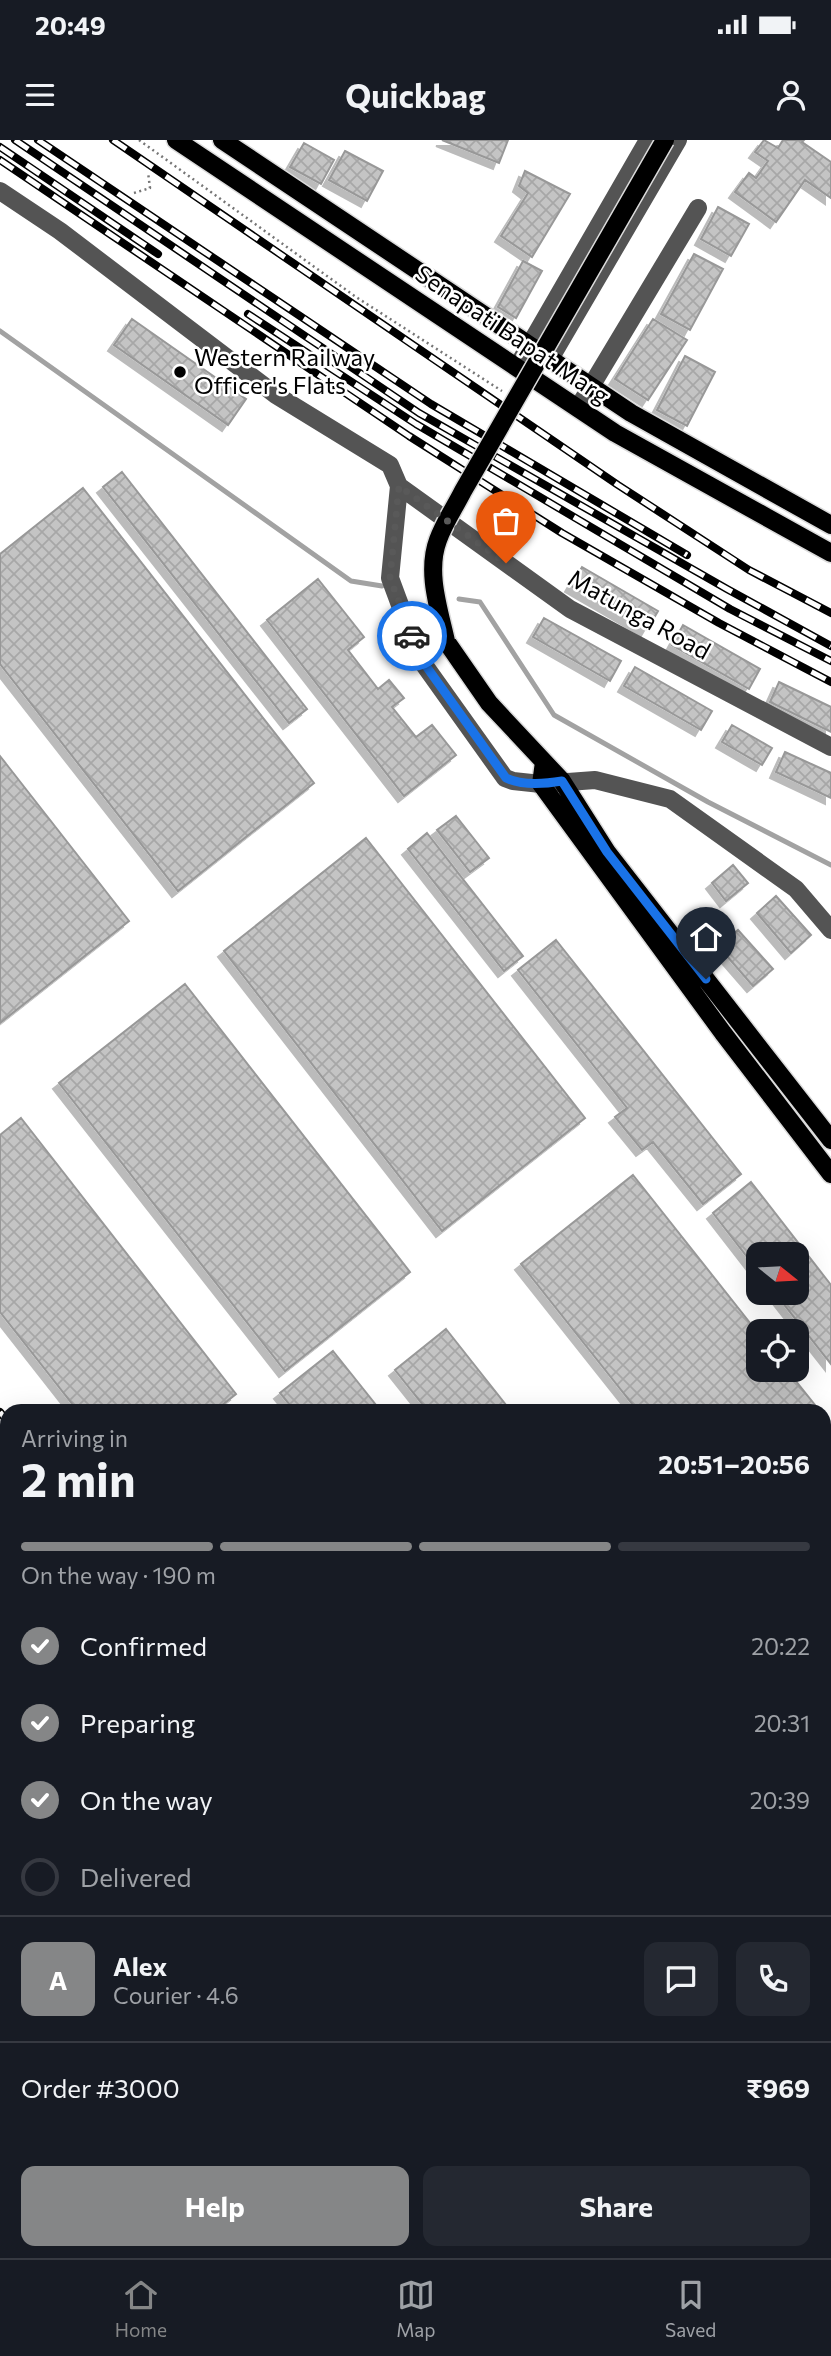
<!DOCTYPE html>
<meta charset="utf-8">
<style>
body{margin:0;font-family:Commissioner,sans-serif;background:#242831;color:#f1f3f6;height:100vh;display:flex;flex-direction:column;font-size:26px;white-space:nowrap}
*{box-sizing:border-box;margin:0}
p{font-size:23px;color:#9ea1a6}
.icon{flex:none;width:38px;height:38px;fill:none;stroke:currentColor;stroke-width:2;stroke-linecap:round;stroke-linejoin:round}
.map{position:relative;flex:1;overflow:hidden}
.panel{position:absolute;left:0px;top:1264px;width:831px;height:856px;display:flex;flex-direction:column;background:#171b24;border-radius:21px 21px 0 0;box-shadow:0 7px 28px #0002}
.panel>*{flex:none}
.needle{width:46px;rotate:108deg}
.buttons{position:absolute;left:746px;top:1102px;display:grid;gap:14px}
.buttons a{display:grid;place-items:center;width:63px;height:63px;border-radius:14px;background:#171b24;box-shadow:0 7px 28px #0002;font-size:35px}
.pin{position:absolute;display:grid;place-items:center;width:60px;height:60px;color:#fff;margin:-72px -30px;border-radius:50% 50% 50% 0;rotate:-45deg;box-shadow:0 0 7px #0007}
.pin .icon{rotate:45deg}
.courier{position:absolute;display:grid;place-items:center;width:70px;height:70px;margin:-35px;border:5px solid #1a73e8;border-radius:50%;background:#fff;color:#222;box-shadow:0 2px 9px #0007}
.headline em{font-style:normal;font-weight:700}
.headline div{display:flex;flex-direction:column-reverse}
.headline{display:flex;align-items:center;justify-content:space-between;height:119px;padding:0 21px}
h1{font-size:46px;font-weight:700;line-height:52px}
.bar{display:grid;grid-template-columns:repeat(4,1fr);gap:10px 7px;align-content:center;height:84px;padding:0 21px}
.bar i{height:9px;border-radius:5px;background:#363941}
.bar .current{background:#858687}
.bar p{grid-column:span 4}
.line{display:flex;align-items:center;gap:18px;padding:0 21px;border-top:2px solid #363941}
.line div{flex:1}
.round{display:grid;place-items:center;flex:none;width:74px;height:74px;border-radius:14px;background:#242831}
ol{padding:0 21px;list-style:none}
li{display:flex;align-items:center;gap:21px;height:77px}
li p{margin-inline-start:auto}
li .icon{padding:7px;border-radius:50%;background:#858687;color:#fff;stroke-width:4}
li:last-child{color:#9ea1a6}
li i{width:38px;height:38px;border:4px solid #363941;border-radius:50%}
.action{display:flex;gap:14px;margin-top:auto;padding:14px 21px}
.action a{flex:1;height:80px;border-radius:14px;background:#858687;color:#fff;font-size:28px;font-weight:700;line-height:80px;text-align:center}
.action a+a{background:#242831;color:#f1f3f6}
.status{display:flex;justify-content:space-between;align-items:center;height:49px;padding:0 35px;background:#171b24;direction:ltr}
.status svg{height:19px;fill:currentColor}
header{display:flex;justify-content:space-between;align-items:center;height:91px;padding:0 21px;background:#171b24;font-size:32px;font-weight:700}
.tab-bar{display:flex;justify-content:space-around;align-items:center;height:98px;border-top:2px solid #363941;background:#171b24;font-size:19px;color:#9ea1a6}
.tab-bar a{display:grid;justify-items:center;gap:4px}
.tab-bar .current{color:#858687}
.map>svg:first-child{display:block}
</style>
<div class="status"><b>20:49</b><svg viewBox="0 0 49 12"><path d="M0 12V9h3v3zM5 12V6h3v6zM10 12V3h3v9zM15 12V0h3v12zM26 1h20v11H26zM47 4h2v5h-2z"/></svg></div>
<header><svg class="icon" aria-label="menu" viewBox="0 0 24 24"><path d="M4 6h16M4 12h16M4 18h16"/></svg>Quickbag<svg class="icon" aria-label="person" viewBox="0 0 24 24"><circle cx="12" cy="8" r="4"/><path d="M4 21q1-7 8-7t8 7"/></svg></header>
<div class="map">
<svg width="831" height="2118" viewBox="0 0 831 2118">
<defs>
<pattern id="building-cross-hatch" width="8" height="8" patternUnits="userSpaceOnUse" patternTransform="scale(1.75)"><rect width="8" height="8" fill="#c4c4c4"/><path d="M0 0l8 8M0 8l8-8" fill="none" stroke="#a7a7a7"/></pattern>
<filter id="shadow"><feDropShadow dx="-6" dy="6" stdDeviation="0" flood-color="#0004"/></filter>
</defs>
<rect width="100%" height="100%" fill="#fff"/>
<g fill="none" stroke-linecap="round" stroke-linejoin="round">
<path stroke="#a2a2a2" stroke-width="5" d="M0,191L351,441L382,446
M459,459L480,462L554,575L708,662L831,725"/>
</g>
<path fill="url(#building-cross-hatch)" stroke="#989898" stroke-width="2" filter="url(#shadow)" d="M442,0H508L499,23Z
M764,0L778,8L783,0H804L802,2L831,22V58L805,40L776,82L735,52L749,33L756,38L768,21L755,12Z
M304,3L334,20L321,44L290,27Z
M345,11L383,31L367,61L329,40Z
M525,31L570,54L532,117L501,96L528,53L519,46Z
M718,67L749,84L731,116L701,99Z
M694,114L723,129L690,190L661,174Z
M523,121L542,131L516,178L498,167Z
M132,179L246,259L228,285L114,205Z
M653,179L687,200L648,260L615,239Z
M685,216L715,232L687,286L657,270Z
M122,332L307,569L289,583L103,347Z
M83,348L314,643L178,751L0,524V414Z
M582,427L658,471L647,490L571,446Z
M318,439L364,497L348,510L378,549L389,540L404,558L392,567L416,597L432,585L456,615L404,656L267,480Z
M544,478L621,521L610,541L533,497Z
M683,485L760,529L749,549L672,505Z
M635,527L712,571L701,590L624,546Z
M779,542L831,567V592L770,562Z
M732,585L772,608L762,625L722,602Z
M785,612L831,633V658L776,632Z
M0,616L129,781L0,883Z
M456,676L489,718L470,732L437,690Z
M427,693L523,816L504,831L408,709Z
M366,698L585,978L442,1091L224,811Z
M733,725L748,743L726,761L712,743Z
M776,756L811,795L791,813L757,773Z
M738,790L773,829L753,846L719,807Z
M556,800L741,1034L703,1064L653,1002L642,1010L615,977L627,968L518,830Z
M185,844L410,1132L285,1231L59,943Z
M21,978L236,1254L216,1270H77L0,1172V995Z
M633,1035L758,1193V1230H787L819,1270H637L521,1124Z
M751,1042L831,1145V1224L775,1153H796V1115H758V1131L713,1073Z
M446,1189L510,1270H427L395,1230Z
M333,1211L380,1270H294L280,1253Z
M824,1278L831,1286V1354L824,1359Z
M5,1602L7,1650L0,1652V1603Z
M831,1614V1655L824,1646V1619Z
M824,1661L831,1670V1742L824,1733Z
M7,1779V1800L0,1794V1788Z
M0,1812L7,1818L6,1852L0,1846Z
M824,1833L831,1842V1966L824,1971Z
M0,1864L7,1871V1899L0,1906Z
M0,1998L7,2004V2036L0,2035Z
M499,2112H537L540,2116L538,2118H504Z"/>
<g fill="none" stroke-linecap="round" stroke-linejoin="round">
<defs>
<path id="major" d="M176,0L615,293L831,413
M222,0L631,273L831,385
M446,501L489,563L562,641L607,712L831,1000
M544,622L541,644L723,893L831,1034"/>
</defs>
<use href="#major" stroke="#dbdbdb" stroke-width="21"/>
<path stroke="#767676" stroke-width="2.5" stroke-dasharray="2 3.5" stroke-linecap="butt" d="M139,0L356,157L502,251
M134,53L150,48L148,32"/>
<path stroke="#545454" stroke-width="18" d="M0,51L60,91L276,255L390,325L399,346L390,438L420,519L505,638L513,641L541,644L595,640L670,659L796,749L831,790
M550,219L678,0
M517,227L648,0
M578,268L698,68
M399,346L570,469L831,607
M0,1386L7,1395
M0,1447L7,1442
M0,1711L7,1718
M0,1757L7,1748
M824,1765L831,1768
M0,1940L7,1946
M0,2078L7,2079
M824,2087L831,2080
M249,2112L291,2118
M432,2112V2118
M45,2118L46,2112
M793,2118L798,2112"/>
<use href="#major" stroke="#000" stroke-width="18"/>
<defs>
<path id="rail" d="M15,0L419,273L727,449L831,506
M38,0L431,264L687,415
M113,0L618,345L749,430L831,473
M0,7L158,114
M0,20L409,296L562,393L719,483L831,542
M248,174L416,284L730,469L831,521
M0,1272L7,1281
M0,1305L7,1313
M0,1321L7,1329
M0,1342L7,1350
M638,2112L642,2118
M656,2112L660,2118
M668,2112L673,2118"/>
</defs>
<use href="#rail" stroke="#000" stroke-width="8"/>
<use href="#rail" stroke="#fff" stroke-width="5" stroke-dasharray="16" stroke-linecap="butt"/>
<defs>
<path id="major-bridge" d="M446,501C439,469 426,432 438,400C444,383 455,367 463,351L665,0"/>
</defs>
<use href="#major-bridge" stroke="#dbdbdb" stroke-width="21" stroke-linecap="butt"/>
<use href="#major-bridge" stroke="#000" stroke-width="18"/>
</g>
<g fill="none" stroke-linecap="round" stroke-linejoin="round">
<path stroke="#595959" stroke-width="7" stroke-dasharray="0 12.6" d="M412,496L390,438L399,346L506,423"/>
<path stroke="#1a73e8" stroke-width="9" d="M412,496L421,519L506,638C523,646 544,644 562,641L607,712L706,839"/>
</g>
<circle fill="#000" stroke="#fff" stroke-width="2.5" cx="180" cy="232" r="7"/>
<g text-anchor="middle" stroke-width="5" stroke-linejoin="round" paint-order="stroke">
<g font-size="24" fill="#000" stroke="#fff">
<text transform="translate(512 195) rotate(34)" y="8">Senapati Bapat Marg</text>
<text transform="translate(639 475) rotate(29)" y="8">Matunga Road</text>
</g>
<g font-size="24" fill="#000" stroke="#fff" text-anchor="start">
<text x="194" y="226">Western Railway<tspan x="194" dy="28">Officer's Flats</tspan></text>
</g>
</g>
</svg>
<div class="buttons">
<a><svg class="needle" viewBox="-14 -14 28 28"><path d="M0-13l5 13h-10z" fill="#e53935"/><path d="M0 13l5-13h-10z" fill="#9ea1a6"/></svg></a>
<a><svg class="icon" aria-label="locate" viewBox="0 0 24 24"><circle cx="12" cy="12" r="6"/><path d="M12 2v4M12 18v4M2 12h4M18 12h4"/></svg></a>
</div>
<div class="pin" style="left:506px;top:423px;background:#ea580c"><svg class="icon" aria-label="bag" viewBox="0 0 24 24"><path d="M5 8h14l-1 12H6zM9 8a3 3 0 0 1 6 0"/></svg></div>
<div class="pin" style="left:706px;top:839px;background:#1f2937"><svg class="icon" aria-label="home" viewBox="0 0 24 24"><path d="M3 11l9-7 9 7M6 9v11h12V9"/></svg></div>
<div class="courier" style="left:412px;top:496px"><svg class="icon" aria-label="car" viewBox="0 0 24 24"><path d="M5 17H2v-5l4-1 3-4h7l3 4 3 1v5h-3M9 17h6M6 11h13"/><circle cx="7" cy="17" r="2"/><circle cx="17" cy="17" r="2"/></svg></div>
<section class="panel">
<div class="headline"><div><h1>2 min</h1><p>Arriving in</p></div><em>20:51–20:56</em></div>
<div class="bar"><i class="current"></i><i class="current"></i><i class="current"></i><i></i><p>On the way · 190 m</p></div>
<ol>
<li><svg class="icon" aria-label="check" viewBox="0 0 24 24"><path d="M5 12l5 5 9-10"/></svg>Confirmed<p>20:22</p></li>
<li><svg class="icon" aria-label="check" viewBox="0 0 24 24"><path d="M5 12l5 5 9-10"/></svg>Preparing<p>20:31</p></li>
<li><svg class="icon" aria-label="check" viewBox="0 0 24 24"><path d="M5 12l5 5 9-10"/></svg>On the way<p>20:39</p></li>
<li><i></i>Delivered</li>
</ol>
<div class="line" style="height:126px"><b class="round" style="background:#858687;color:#fff">A</b><div><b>Alex</b><p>Courier · 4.6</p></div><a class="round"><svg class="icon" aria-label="chat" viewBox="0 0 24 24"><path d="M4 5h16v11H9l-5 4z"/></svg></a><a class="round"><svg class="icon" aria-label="phone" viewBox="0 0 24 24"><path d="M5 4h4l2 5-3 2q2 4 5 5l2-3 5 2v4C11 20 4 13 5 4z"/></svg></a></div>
<div class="line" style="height:91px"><div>Order #3000</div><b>₹969</b></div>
<div class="action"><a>Help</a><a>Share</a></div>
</section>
</div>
<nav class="tab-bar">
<a class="current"><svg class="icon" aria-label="home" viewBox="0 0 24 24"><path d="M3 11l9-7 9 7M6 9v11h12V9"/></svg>Home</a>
<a><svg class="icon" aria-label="map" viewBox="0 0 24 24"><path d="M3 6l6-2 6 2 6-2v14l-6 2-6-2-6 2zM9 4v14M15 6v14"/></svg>Map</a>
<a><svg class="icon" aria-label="saved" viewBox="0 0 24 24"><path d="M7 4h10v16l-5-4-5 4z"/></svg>Saved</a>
</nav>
